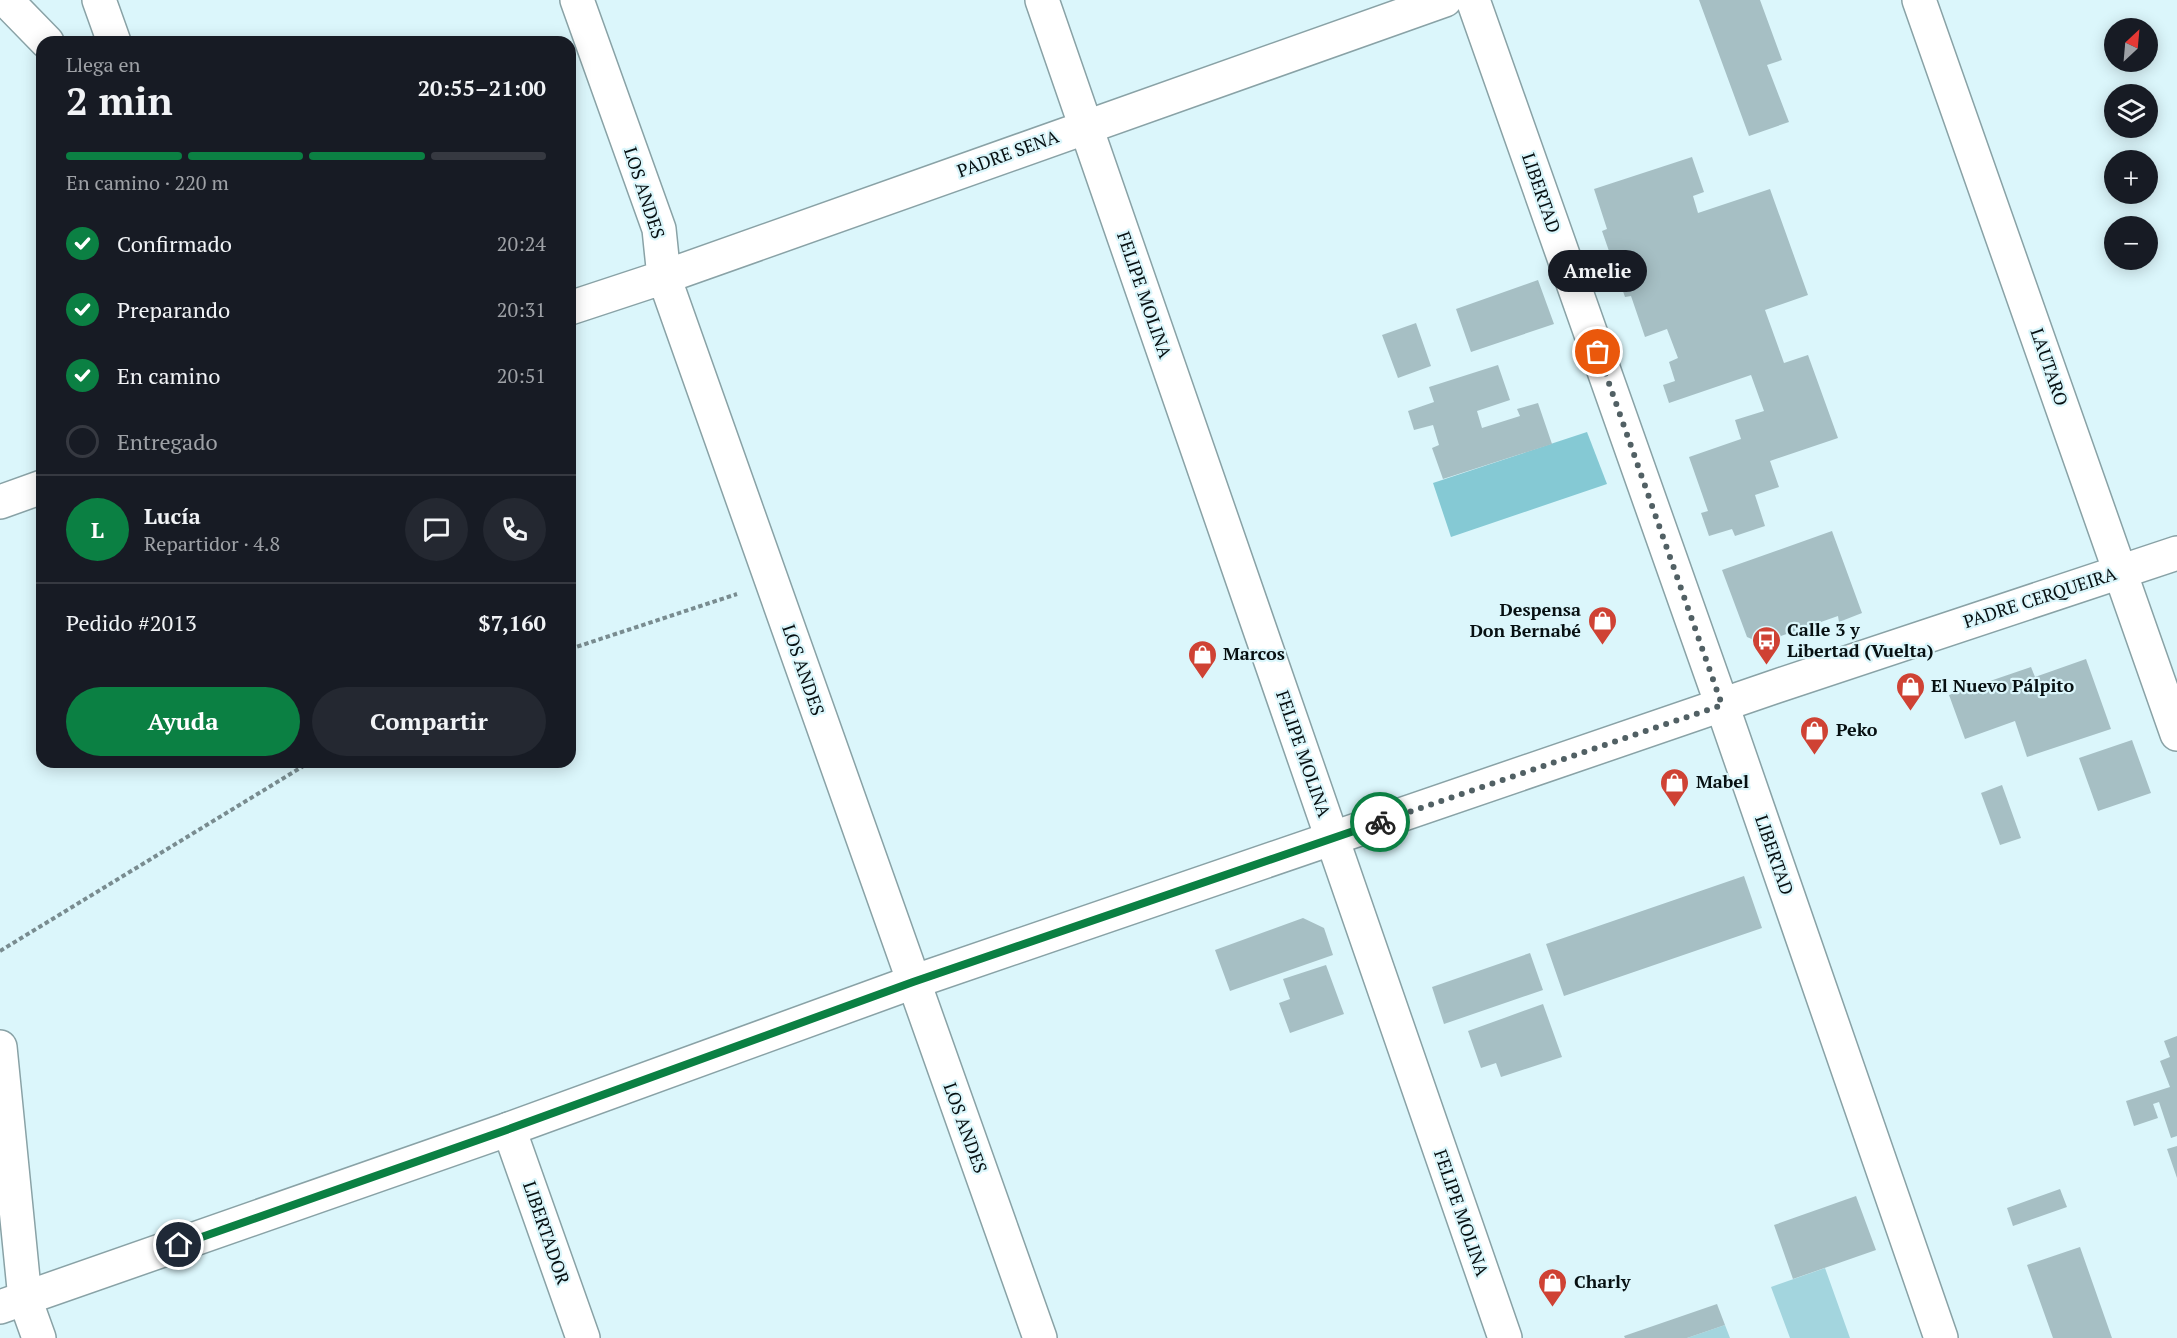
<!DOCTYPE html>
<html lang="es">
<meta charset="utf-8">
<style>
body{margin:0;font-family:"PT Serif",serif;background:#242831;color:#f1f3f6;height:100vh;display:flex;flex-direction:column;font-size:22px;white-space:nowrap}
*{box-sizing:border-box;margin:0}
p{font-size:20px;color:#9ea1a6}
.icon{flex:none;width:33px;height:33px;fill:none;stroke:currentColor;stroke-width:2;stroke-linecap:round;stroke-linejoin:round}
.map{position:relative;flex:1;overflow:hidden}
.sheet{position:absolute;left:36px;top:36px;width:540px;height:732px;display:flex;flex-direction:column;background:#171b24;border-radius:18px;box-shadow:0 3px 15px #0003}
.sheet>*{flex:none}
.needle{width:39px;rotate:26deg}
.controls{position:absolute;left:2104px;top:18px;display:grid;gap:12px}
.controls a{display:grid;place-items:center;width:54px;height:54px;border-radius:50%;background:#171b24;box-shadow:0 3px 15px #0003;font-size:30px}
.pin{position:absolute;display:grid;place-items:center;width:51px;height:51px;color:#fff;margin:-26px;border:3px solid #fff;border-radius:50%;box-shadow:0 2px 6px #0007}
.courier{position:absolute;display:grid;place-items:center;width:60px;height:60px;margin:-30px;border:4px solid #0b8043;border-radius:50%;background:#fff;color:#222;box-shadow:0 2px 8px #0007}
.bubble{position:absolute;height:42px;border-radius:21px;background:#171b24;box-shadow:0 3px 15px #0003;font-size:20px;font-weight:700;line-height:42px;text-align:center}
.headline em{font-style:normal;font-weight:700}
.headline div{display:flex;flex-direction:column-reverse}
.headline{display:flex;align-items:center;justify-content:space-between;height:102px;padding:0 30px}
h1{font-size:39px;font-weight:700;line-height:45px}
.bar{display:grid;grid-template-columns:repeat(4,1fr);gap:9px 6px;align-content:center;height:72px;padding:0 30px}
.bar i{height:8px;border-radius:4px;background:#363941}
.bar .current{background:#0b8043}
.bar p{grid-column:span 4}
.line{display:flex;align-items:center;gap:15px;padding:0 30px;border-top:2px solid #363941}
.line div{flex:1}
.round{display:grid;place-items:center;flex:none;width:63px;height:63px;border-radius:32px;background:#242831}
ol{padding:0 30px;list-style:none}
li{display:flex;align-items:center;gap:18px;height:66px}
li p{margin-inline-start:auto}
li .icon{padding:6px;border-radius:50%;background:#0b8043;color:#fff;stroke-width:4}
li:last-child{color:#9ea1a6}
li i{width:33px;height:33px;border:3px solid #363941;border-radius:50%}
.primary-button{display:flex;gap:12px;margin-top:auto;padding:12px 30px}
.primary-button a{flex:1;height:69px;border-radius:36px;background:#0b8043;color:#fff;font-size:24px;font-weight:700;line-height:69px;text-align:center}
.primary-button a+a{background:#242831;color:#f1f3f6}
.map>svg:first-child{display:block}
</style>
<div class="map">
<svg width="2177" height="1338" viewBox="0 0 2177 1338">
<rect width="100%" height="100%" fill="#dbf6fb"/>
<path fill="#a3d5de" d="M1825,1268L1850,1338H1790L1771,1287Z
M1725,1325L1730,1338H1687Z"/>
<path fill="#85c9d4" d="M1587,432L1607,484L1451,537L1433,483Z"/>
<path fill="#a6bfc4" d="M1699,0H1760L1782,60L1767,65L1789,122L1749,136Z
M1692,157L1704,192L1693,196L1698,213L1770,189L1808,295L1765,310L1784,363L1808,355L1838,438L1770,461L1779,487L1755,495L1765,526L1735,536L1732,529L1709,536L1701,513L1708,511L1689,457L1741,439L1735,420L1764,411L1751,375L1669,403L1663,385L1675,381L1669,362L1678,358L1667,329L1645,337L1631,296L1625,297L1602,231L1607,229L1594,189Z
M1538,280L1554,324L1471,352L1456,309Z
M1416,323L1431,366L1398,378L1382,335Z
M1498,365L1510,400L1477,411L1482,428L1520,416L1517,409L1538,403L1552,444L1443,479L1432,448L1439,445L1433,425L1414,430L1408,411L1434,402L1429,387Z
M1832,531L1862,613L1839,622L1838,616L1761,643L1747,637L1722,570Z
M2086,659L2111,729L2027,757L2015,721L1965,739L1949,695L2031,667L2035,677Z
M2132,740L2151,793L2098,811L2079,758Z
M2002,785L2021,838L2000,845L1981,793Z
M1744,876L1762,928L1564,996L1546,944Z
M1303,918L1324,928L1333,955L1230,991L1215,950Z
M1530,953L1543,990L1444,1024L1432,987Z
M1326,965L1344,1014L1290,1033L1279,1003L1290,999L1283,979Z
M1543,1004L1562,1057L1501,1077L1496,1063L1481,1068L1468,1031Z
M2177,1036V1136L2171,1138L2159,1102L2153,1104L2158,1118L2134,1126L2126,1101L2170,1087L2160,1061L2170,1057L2164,1041Z
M2177,1146V1178L2167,1149Z
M2060,1189L2067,1207L2013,1226L2007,1208Z
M1856,1196L1876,1250L1793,1279L1774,1225Z
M2080,1247L2112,1338H2053L2027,1265Z
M1717,1304L1725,1325L1687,1338H1625L1624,1336Z"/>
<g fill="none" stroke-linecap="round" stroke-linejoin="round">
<defs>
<path id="street" d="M6,0L47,42
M99,0L114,42
M577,0L659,229L664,277L1040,1338
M1042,0L1505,1338
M1473,0L1722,705L1941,1338
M1919,0L2177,734
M570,308L664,277L1445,0
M0,502L42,487
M0,1047L25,1299L39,1338
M509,1129L583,1338"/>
<path id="secondary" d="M0,1307L509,1129L913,982L1774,687L2177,553"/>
</defs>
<use href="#street" stroke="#89a2a6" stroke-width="36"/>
<use href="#secondary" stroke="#89a2a6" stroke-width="36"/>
<path stroke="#798c90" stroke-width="4" stroke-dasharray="4.5 3" stroke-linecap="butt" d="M570,649L737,594
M0,951L310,762"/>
<use href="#street" stroke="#fff" stroke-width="33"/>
<use href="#secondary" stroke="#fff" stroke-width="33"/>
</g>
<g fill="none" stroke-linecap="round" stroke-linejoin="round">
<path stroke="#516064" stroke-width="6" stroke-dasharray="0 10.8" d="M1380,822L1722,705L1598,352"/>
<path stroke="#0b8043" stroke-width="8" d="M179,1245L509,1129L913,982L1380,822"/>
</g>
<defs>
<symbol id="shop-pin" viewBox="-11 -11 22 30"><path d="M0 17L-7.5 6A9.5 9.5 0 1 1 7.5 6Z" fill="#cf4234" stroke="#dbf6fb"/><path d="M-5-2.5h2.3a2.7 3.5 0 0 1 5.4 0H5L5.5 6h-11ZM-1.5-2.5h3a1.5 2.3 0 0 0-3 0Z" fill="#fff"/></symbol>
<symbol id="bus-pin" viewBox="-11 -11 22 30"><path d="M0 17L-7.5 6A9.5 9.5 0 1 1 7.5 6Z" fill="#cf4234" stroke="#dbf6fb"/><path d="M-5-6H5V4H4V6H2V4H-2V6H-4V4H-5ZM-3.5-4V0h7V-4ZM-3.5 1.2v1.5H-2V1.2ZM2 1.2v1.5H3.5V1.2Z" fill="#fff"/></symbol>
</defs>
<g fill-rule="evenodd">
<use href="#shop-pin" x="1586" y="604" width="33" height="45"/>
<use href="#bus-pin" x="1750" y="624" width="33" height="45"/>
<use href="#shop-pin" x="1186" y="638" width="33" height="45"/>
<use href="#shop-pin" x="1894" y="670" width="33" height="45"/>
<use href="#shop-pin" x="1798" y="714" width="33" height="45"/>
<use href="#shop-pin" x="1658" y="766" width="33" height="45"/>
<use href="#shop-pin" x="1536" y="1266" width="33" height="45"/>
</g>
<g text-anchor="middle" stroke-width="4.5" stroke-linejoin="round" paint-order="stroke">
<g font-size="18" fill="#071012" stroke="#dbf6fb">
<text transform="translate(1008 154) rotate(-20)" y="6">PADRE SENA</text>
<text transform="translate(644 193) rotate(72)" y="6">LOS ANDES</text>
<text transform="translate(1541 193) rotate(71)" y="6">LIBERTAD</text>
<text transform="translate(1144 295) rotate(71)" y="6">FELIPE MOLINA</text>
<text transform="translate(2049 367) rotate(71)" y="6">LAUTARO</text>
<text transform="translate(2040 598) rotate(-18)" y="6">PADRE CERQUEIRA</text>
<text transform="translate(803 670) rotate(71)" y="6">LOS ANDES</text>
<text transform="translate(1303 754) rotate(71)" y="6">FELIPE MOLINA</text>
<text transform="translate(1774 855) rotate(71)" y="6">LIBERTAD</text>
<text transform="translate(965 1128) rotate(70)" y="6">LOS ANDES</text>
<text transform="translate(1461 1213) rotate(71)" y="6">FELIPE MOLINA</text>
<text transform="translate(546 1233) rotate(71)" y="6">LIBERTADOR</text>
</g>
<g font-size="18" font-weight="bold" fill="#071012" stroke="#dbf6fb" text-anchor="start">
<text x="1581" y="616" text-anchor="end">Despensa<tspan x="1581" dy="21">Don Bernabé</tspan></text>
<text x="1787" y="636">Calle 3 y<tspan x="1787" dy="21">Libertad (Vuelta)</tspan></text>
<text x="1223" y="660">Marcos</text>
<text x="1931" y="692">El Nuevo Pálpito</text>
<text x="1836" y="736">Peko</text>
<text x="1696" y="788">Mabel</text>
<text x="1574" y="1288">Charly</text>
</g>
</g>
</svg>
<div class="controls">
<a><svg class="needle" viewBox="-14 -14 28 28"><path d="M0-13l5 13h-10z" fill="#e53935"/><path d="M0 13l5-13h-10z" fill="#9ea1a6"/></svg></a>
<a><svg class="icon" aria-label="layers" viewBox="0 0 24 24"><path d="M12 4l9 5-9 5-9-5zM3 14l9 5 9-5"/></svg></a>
<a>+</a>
<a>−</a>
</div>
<div class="pin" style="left:1598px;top:352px;background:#ea580c"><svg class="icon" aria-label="bag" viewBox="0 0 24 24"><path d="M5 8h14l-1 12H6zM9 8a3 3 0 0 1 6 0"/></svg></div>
<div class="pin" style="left:179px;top:1245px;background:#1f2937"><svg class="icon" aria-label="home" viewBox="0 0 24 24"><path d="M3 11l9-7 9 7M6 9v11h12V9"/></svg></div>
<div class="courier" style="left:1380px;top:822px"><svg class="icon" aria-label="bike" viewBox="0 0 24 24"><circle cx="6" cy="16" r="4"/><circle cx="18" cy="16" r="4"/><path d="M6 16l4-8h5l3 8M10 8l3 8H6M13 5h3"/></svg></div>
<div class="bubble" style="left:1548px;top:250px;width:99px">Amelie</div>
<section class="sheet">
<div class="headline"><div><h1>2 min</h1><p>Llega en</p></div><em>20:55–21:00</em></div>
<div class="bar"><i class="current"></i><i class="current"></i><i class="current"></i><i></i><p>En camino · 220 m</p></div>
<ol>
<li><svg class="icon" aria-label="check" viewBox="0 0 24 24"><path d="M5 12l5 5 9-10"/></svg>Confirmado<p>20:24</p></li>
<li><svg class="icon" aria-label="check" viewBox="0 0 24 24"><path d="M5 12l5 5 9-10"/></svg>Preparando<p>20:31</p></li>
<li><svg class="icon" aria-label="check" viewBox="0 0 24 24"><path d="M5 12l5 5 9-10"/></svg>En camino<p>20:51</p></li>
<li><i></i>Entregado</li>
</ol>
<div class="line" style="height:108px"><b class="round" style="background:#0b8043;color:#fff">L</b><div><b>Lucía</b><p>Repartidor · 4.8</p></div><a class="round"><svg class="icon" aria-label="chat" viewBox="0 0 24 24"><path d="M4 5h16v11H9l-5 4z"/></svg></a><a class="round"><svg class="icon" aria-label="phone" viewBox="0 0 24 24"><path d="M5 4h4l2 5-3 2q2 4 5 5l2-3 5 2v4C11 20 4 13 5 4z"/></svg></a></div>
<div class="line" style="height:78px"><div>Pedido #2013</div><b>$7,160</b></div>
<div class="primary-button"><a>Ayuda</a><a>Compartir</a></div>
</section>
</div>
